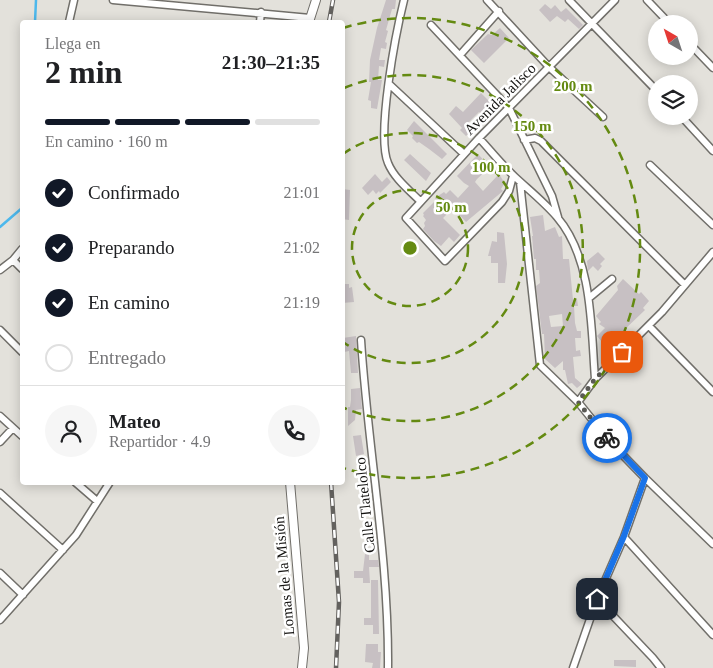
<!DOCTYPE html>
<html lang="es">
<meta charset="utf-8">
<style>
body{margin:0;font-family:"Times New Roman",serif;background:#f6f6f6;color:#202124;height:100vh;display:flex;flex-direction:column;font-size:19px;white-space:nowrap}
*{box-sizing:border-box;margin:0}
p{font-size:16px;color:#757577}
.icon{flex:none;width:28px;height:28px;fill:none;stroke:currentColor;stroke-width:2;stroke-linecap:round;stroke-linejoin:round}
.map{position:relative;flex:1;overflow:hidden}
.sheet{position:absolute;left:20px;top:20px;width:325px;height:465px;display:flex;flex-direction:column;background:#fff;border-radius:5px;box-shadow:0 2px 12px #0003}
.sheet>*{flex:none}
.needle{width:32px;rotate:321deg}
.tools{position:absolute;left:648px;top:15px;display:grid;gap:10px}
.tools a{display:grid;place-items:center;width:50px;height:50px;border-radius:50%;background:#fff;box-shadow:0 2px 12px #0003;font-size:25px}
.pin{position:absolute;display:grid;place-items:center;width:42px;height:42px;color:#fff;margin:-21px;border-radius:10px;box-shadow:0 2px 8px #0006}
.courier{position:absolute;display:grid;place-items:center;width:50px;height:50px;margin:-25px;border:4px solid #1a73e8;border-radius:50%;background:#fff;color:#222;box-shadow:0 1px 6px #0007}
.overview em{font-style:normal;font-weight:800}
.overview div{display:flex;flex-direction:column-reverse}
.overview{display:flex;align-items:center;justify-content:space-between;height:85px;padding:0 25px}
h1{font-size:32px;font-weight:800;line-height:38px}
.bar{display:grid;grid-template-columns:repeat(4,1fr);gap:8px 5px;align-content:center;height:60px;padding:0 25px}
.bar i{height:6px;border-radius:4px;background:#e0e0e0}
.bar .active{background:#111827}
.bar p{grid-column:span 4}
.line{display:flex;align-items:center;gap:12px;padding:0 25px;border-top:1px solid #e0e0e0}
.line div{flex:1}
.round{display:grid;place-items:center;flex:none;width:52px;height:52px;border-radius:26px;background:#f6f6f6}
ol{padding:0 25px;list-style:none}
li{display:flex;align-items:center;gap:15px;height:55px}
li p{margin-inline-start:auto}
li .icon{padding:5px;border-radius:50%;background:#111827;color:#fff;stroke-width:4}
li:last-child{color:#757577}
li i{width:28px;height:28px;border:2px solid #e0e0e0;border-radius:50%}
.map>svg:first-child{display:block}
</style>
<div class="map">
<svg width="713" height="668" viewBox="0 0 713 668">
<rect width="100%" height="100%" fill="#e3e1db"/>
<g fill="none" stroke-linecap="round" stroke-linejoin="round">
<path stroke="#4db8ec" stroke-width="2.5" d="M35,22L36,0
M0,227L22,208"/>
</g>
<path fill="#c7c0c3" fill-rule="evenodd" d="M386,0H396L395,9H392L386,30L388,31L385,42L387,43L386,49L381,48L379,60H385L384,67L379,66L378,80H382L377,109L371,108V101L368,100L371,82H369L370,60L377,28Z
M545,4L551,9L555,5L561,12L566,8L583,25L579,29L568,19L565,22L557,16L550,22L539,10Z
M500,28L509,38L484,63L471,50L488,34L492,35Z
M481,93L491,103L484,109L492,118L489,120L479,112L464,127L467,124L472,130L466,136L460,130L462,128L449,114L456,106L463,112Z
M414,121L447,154L442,159L429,149L419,142L417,143L412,138L413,136L407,130Z
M410,154L431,173L426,181L404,160Z
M478,154L490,167L477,179L475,182L483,191L499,174L504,182L503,183L504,184L501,189L503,191L466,222L454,209H452L443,218L460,235L454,242L449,237L441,246L434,241L423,229L425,226L424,223L426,220L423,216L424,215L423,213L436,200L435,198L444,192L446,194L450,190L458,198L469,186L464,183L457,176Z
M375,174L382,182L387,177L391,182L380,193L379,191L376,194L373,190L368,195L362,188Z
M342,189L350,190L349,220L342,219Z
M543,215L545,231L555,227L559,237L562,236L563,259H569L573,300L577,299L578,306H574L575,323L577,331H581V338H575L576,351L580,350L581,356L573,357L575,378L582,384L577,388L572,383L568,384L565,370H563V361L555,368L545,359L544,334H542L536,286L540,283L539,270H536V259H534L532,236H533L530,217ZM562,314L563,326L551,327L549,316Z
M497,232L504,233L507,264L505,283H498V263H491V256H488L492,241L497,242Z
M598,252L605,259L600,264L602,266L598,271L593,266L588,271L587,261Z
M623,279L639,294L641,292L649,301L643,308L645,310L621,333L622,334L617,339L615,337L609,343L607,340L602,342L597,336L605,328L599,324L601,322L596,316L618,290L617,286Z
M342,284H349V288L352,287L354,302L342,303Z
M356,336L358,373H351L349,351L344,352L343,338Z
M360,388L362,409L356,410L355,420L348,426V407H350L351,400V389Z
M361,435L364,454L356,456L353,436Z
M365,554L369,555V560H378L379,567H369L370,583H363V578H354V571H363Z
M371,580H378L379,634H373V625H364V618H371Z
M366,644H378V652H381L380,668H372L373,663L365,662Z
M614,660H636V667L614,666Z"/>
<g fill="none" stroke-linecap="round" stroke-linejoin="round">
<defs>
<path id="minor" d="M113,0L310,18
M404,0C396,32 376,135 388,163C394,178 409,190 420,201
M487,0L549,67L603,117
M569,0L656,90
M647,0L670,24
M69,22L74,0
M260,22L261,12
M431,25L509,108L552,196L558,217
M689,43L713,68
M460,55L499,11
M389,84L464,154
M681,116L713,151
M479,138C491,151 502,165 515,177C529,190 545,203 557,217C593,259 591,328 595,379
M524,140L535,138L541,141L685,285
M650,165L713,225
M513,176L509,191L502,202L445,261L406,218L479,138L615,0
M520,182L540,365L578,402L611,443L645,478L713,544
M13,260L22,269
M0,270L13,260L22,249
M589,298L612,279
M649,326L713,392
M0,330L22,352
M361,340C368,450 389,558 388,668
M578,402L595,379L662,312L713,252
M0,416L22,436
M0,442L13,428
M75,482L97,501
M0,493L63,550
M624,537L713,635
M0,573L23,595
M597,599L653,658L661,668
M0,620L76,535L110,482
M573,668L597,599L624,537L645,478"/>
<path id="tertiary" d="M309,22L316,0
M290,482L304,648L302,668"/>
</defs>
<use href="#minor" stroke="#716f6a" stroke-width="9"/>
<use href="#tertiary" stroke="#716f6a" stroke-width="10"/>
<use href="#minor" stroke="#fff" stroke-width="6"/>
<use href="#tertiary" stroke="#fff" stroke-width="8"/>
<defs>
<path id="rail" d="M329,22L333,0
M331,482L339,602L336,668"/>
</defs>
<use href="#rail" stroke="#63615e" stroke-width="4.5"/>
<use href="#rail" stroke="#fff" stroke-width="2.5" stroke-dasharray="8" stroke-linecap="butt"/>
</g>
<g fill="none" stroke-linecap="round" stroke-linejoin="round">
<path stroke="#5b5a56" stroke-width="5" stroke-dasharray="0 9" d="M607,438L578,402L595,379L622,352"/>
<path stroke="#1a73e8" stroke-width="6" d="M597,599L624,536L645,478L607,438"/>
</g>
<g fill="none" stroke="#648a11" stroke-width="2.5" stroke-dasharray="9 6">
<circle cx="410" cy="248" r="58"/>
<path d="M343 154A115 115 0 1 1 343 342"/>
<path d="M344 88A173 173 0 1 1 344 408"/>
<path d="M343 28A230 230 0 1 1 343 468"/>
</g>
<g text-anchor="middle" stroke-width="5" stroke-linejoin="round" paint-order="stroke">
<g font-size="15" fill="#12110f" stroke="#fff">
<text transform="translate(500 99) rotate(-45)" y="5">Avenida Jalisco</text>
<text transform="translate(365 505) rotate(-96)" y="5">Calle Tlatelolco</text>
<text transform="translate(284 576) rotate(-95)" y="5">Lomas de la Misión</text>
</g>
</g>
<circle cx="410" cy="248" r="8" fill="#648a11" stroke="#fff" stroke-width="2.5"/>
<g font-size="15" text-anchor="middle" font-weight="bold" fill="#648a11" stroke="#fff" stroke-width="5" stroke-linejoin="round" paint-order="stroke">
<text x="573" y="91">200 m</text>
<text x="532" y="131">150 m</text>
<text x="491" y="172">100 m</text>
<text x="451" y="212">50 m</text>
</g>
</svg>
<div class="tools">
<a><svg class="needle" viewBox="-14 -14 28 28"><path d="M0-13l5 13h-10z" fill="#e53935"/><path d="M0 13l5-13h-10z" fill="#757577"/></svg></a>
<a><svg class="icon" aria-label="layers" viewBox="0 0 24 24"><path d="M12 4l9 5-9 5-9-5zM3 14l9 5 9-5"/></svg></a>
</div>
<div class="pin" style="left:622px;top:352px;background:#ea580c"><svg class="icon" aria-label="bag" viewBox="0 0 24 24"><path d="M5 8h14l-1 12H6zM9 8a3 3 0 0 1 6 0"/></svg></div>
<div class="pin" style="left:597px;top:599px;background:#1f2937"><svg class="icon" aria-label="home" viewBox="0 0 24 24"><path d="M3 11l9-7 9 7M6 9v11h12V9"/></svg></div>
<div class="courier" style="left:607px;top:438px"><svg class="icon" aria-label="bike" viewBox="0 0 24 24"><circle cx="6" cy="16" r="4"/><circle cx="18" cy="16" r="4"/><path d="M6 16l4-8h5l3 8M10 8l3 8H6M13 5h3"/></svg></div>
<section class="sheet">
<div class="overview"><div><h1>2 min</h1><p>Llega en</p></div><em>21:30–21:35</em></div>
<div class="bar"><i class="active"></i><i class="active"></i><i class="active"></i><i></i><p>En camino · 160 m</p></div>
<ol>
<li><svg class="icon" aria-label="check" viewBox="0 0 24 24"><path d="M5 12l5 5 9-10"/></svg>Confirmado<p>21:01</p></li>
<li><svg class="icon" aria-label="check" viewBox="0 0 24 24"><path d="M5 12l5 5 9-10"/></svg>Preparando<p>21:02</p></li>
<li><svg class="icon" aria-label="check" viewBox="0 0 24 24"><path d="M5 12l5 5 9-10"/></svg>En camino<p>21:19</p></li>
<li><i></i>Entregado</li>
</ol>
<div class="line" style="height:90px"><a class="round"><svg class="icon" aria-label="person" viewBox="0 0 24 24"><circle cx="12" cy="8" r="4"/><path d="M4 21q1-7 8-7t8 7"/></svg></a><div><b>Mateo</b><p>Repartidor · 4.9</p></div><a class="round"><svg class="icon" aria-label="phone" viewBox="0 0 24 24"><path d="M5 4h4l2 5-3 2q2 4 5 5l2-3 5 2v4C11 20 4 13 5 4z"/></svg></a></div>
</section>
</div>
